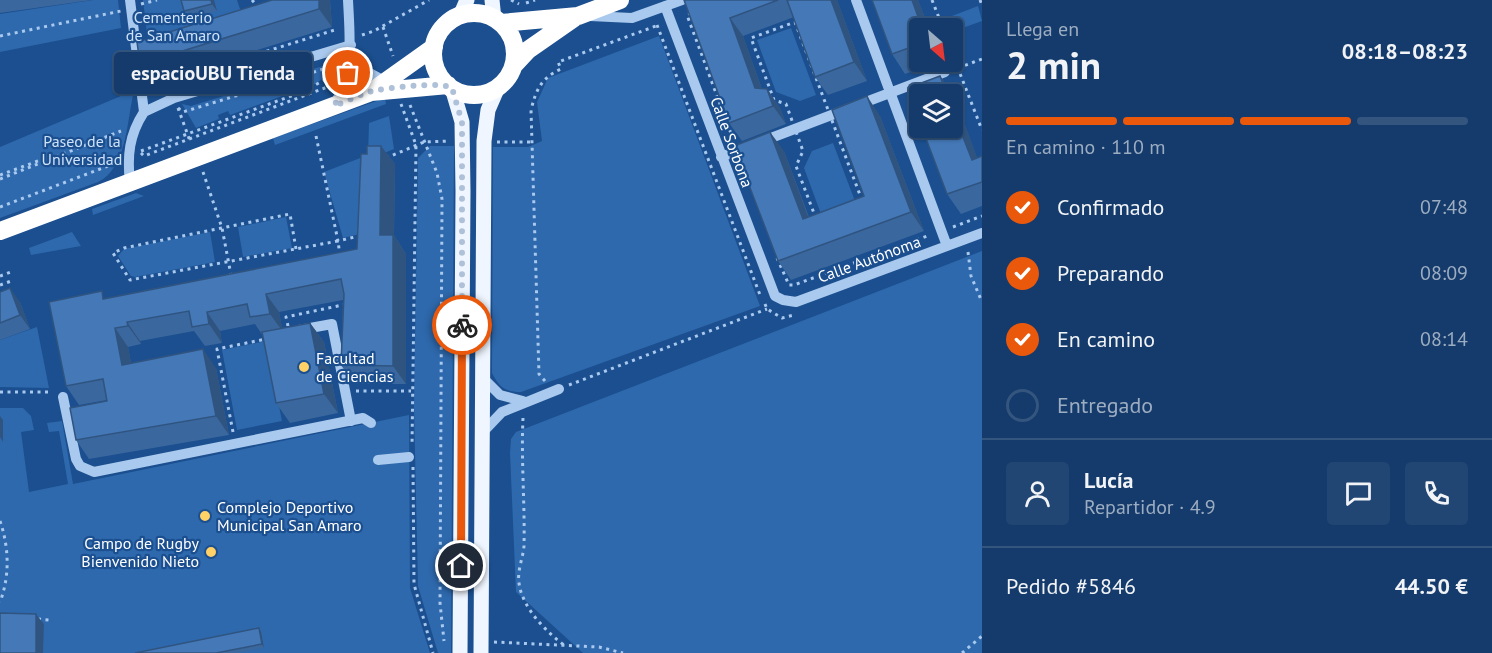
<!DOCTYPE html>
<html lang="es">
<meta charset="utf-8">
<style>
body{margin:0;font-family:"PT Sans",sans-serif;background:#214673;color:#f1f3f6;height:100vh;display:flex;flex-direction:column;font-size:22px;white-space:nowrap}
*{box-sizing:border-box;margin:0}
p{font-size:20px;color:#9dadc1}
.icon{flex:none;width:33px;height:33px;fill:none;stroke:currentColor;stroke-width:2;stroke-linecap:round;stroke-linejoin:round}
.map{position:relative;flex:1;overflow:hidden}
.panel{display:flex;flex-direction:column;background:#143b6b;width:510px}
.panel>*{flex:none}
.needle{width:39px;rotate:152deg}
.fabs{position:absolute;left:909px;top:18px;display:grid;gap:12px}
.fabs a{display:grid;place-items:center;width:54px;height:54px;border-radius:6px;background:#143b6b;box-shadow:0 2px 4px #0004,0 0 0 2px #33557e;font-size:30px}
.pin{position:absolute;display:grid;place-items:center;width:51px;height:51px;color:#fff;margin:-26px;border:3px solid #fff;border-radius:50%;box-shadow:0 2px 6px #0007}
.courier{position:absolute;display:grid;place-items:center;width:60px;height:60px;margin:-30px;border:4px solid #ea580c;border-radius:50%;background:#fff;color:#222;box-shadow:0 2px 8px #0007}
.bubble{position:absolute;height:42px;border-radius:6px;background:#143b6b;box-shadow:0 2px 4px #0004,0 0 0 2px #33557e;font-size:20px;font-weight:600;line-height:42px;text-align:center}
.overview em{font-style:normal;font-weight:600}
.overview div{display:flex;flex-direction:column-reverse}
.overview{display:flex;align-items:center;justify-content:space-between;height:102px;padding:0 24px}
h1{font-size:39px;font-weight:600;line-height:45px}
.bar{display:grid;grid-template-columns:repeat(4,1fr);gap:9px 6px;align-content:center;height:72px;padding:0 24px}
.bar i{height:8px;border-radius:4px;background:#33557e}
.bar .selected{background:#ea580c}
.bar p{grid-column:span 4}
.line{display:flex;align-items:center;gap:15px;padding:0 24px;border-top:2px solid #33557e}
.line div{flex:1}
.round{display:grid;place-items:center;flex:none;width:63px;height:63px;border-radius:6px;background:#214673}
ol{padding:0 24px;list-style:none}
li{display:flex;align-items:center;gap:18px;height:66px}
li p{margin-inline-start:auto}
li .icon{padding:6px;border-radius:50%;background:#ea580c;color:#fff;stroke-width:4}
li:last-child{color:#9dadc1}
li i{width:33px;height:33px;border:3px solid #33557e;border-radius:50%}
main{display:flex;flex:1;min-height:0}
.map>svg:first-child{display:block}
</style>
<main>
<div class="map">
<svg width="982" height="653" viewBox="0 0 982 653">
<rect width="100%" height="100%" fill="#1b4f8f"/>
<path fill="#2e69ad" d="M93,0H118L121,28L0,52V14Z
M143,0H237L247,30L150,60Z
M978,6L982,21L957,30L952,16Z
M791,28L816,95L800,101L776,92L757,40Z
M659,36L760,306L521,392C505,392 499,387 492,373L493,147H528L542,141L537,102L548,78Z
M332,57L328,75L315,84L230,115L228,111L218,115L219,119L196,128L182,104L191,106L326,65Z
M128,93L133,95C127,123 126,169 98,182L0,218V147Z
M385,98L386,104L275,145L273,138Z
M389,116L394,149L369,159L368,232L343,238L324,172L368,155L369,123Z
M833,143L858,209L824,222L804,168L812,151Z
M430,146H454L451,653H438L418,586L414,406L418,158Z
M136,193L144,196L93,215L92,209Z
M286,217L292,248L243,257L238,227Z
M72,232L81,246L31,255L29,248Z
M210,232L215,262L135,277L131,276L118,256L124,249Z
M982,251V653H583L516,592L510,453L511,439L516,432Z
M37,327L49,388L0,387V340Z
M266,341L282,421L237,430L222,350Z
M0,408H23L31,416L34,430L21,432L29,492L68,484L59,431L49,432L47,423L62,421L73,484L409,415L410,588L430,653H0Z"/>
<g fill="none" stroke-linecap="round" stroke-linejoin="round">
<path stroke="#a9c9ee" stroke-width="3" stroke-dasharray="3 4.5" stroke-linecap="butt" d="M252,0L258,7
M511,0L519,4
M932,0L943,28
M980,0L982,5
M526,3L535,0
M141,4L157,0
M691,13L687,15L733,139
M795,22L866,211L820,229L796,166L803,151L786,104L774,100L751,38Z
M657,25L760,295
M383,27L393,56
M362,35L374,31L429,0
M0,36L121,11
M952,53L982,130
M958,68L982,59
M152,87L338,29
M401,104L416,145L412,446
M410,105L437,173L442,199L440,603L444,641
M178,108L183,112L327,68L329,64
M178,108L190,141
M316,136L338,241L359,236
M497,142H532
M141,151L302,92L332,76
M141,153L144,156L330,86
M386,158L424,142L449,141
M203,172L222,228L231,275
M0,175L54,155
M0,179L121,131
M0,207L116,163
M953,227L982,216
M296,249L290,214L124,248L113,253L130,280C199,267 269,254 338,241L340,256
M968,252L971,276L982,302
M777,258L789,285H794L930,235
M0,276L11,272
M0,285L14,280
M765,304L767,309L782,318L794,315
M288,326L286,317L347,304
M545,381L539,374L531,110C536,90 541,78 561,69L558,62L656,26
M569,385L767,309
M356,391H411
M0,392H51
M523,418C521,461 525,504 524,546C523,558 517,571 519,583C522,607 545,631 564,645
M233,432L217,349L266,339
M413,467L414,584L433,653
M0,521C9,547 10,576 0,602
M38,619L49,620
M494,642L599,647L623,653
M962,653L982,636"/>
<path stroke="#a9c9ee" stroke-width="10" d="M130,0L144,112
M856,0L947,246
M665,6L775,296L783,300L796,302L982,233
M590,16L632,18L682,0
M351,51L362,69L386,82
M334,106C354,69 350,41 348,0
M721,157L945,72
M130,183C127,156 129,135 144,112L174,98L351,45
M299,330L332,324L351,421
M484,379L500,395L523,401
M63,397L76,459L80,466L94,472L363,418L371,423
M483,432L502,412L559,389
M378,460L409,457"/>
<path stroke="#f0f6ff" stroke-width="15" d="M492,0L494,19
M460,16L467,0
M452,88L462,122L463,191L460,653
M481,653L484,141L488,110L498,87"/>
<path stroke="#fff" stroke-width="18" d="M433 54a41 41 0 1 1 82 0a41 41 0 1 1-82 0Z
M501,23L578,16L620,0
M514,65L528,50L574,18
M375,89L434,47
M0,231L371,92L448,85"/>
</g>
<path fill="#3a679d" d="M0,0H92L0,13Z
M214,0L217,11L189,18L184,11Z
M330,0L332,27L153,82L140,64Z
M684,0H837L867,81L828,95L815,77L794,17L743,36L762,89H767L780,108L786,124L742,141L729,123Z
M872,0H918L929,28H920V62H938L905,74L892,54Z
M940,76L954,95L977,158L982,156V206L961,214L947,194Z
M880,116L924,231L791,280L778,261L784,151L809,217L864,196Z
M381,146L395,164L394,235L406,254V384H354L341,365L343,300L279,312L282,328L310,323L324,342L338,413L290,423L276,403L263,336L255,324L220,331L222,343L205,346L194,331L140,341L141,344L128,347L131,363L216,368L229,435L89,459L76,440L107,401V400L79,405L66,386L107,298L357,249L367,154Z
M0,292L20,302L30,329L0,340Z
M261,632L264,648L237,653H135Z"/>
<path fill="#305480" d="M211,0H214L217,11L212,4Z
M319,0H330L332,27L319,9Z
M831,0H837L867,81L854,62Z
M912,0H918L929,28H922Z
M730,18L743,36L768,106L755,88Z
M940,76L954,95L982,171L972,160L952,109V94H947Z
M767,89L780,108L786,124L773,106Z
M867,96L880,116L924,231L911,212Z
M770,132L784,151L816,238L803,219Z
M381,146L395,164L394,235L406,254V384L393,366L380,235Z
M10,288L20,302L30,329L20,315Z
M266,294L279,312L283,332L270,314Z
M207,312L220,331L222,343L209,324Z
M127,322L140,341L141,344L128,326Z
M310,323L324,342L338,413L324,394Z
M115,328L128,347L135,383L122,365Z
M203,349L216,368L229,435L216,416Z
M0,416L3,420V442L0,437Z
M36,614L44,624L43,653H36Z
M259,628L261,632L264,648L262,644Z"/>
<path fill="#4478b7" stroke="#305480" stroke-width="1.5" d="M181,0H211L212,4L184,11Z
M272,0H319V9L140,64L137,42Z
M684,0H778L730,18L755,88L767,89L773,106L729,123Z
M787,0H831L854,62L815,77Z
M872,0H912L922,28H920V44L892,54Z
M940,76L947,94H920V120L908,88Z
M867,96L911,212L778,261L734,146L770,132L803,219L864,196L832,110Z
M952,109L972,160L982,156V182L947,194L922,128H952Z
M367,146H381L380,235H393V366L341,365L344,294L341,279L266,294L270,314L250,317L247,304L207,312L209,324L192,327L189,311L127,322L128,326L115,328L122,365L203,349L216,416L76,440L70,408L107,401L103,379L66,386L49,302L102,291L103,299L357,249L361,154H367Z
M10,288L20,315L0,323V292Z
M310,323L324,394L276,403L262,332Z
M0,613L36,614V653H0Z
M259,628L262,644L216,653H135Z"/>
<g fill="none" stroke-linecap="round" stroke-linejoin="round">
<path stroke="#afc1d8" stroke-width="6" stroke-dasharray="0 10.8" d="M348,73L345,86L334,106C345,102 357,96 369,92C382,88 443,81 452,88L462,122V325"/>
<path stroke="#ea580c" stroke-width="8" d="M461,566L462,325"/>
</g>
<g fill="#ffd166" stroke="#1b4f8f" stroke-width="2">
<circle cx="304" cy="367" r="6"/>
<circle cx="205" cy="516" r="6"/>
<circle cx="211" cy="552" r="6"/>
</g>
<g text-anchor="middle" stroke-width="4.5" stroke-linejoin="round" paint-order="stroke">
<g font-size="16" fill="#cfe3fa" stroke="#1b4f8f">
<text x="173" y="23">Cementerio<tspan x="173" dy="18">de San Amaro</tspan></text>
<text x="82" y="147">Paseo de la<tspan x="82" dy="18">Universidad</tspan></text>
</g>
<g font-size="16" fill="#fff" stroke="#1b4f8f">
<text transform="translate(732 142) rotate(70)" y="6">Calle Sorbona</text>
<text transform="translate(869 259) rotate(-20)" y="6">Calle Autónoma</text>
</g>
<g font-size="16" fill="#fff" stroke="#1b4f8f" text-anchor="start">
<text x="316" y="364">Facultad<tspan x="316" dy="18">de Ciencias</tspan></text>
<text x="217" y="513">Complejo Deportivo<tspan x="217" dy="18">Municipal San Amaro</tspan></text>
<text x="199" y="549" text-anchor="end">Campo de Rugby<tspan x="199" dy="18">Bienvenido Nieto</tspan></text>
</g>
</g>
</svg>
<div class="fabs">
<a><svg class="needle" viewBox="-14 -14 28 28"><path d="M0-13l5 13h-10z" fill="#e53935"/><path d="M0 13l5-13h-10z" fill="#9dadc1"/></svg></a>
<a><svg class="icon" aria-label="layers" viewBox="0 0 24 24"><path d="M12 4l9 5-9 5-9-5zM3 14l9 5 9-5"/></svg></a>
</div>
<div class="pin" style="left:348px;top:73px;background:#ea580c"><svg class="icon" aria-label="bag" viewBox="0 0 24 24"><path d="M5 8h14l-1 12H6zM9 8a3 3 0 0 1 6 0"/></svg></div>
<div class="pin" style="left:461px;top:566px;background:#1f2937"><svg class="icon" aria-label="home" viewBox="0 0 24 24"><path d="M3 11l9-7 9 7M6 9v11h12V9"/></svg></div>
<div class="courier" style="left:462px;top:325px"><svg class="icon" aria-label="bike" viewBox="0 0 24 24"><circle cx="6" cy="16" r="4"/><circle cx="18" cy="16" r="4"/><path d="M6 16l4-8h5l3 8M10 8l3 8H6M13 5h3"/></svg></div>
<div class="bubble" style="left:114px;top:52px;width:198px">espacioUBU Tienda</div>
</div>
<section class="panel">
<div class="overview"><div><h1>2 min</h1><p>Llega en</p></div><em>08:18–08:23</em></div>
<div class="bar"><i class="selected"></i><i class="selected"></i><i class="selected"></i><i></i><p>En camino · 110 m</p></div>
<ol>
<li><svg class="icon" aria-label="check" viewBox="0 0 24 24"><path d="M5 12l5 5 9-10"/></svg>Confirmado<p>07:48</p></li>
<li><svg class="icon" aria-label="check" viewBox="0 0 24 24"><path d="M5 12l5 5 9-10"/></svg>Preparando<p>08:09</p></li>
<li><svg class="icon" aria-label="check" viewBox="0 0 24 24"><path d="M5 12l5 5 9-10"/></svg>En camino<p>08:14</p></li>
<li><i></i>Entregado</li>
</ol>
<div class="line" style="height:108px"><a class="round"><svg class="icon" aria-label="person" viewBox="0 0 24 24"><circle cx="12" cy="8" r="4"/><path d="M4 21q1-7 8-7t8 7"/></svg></a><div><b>Lucía</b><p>Repartidor · 4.9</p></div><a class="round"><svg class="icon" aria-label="chat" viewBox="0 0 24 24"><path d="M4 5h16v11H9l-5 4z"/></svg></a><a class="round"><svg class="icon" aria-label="phone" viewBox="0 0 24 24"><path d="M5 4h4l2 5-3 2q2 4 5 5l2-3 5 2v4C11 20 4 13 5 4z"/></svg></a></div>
<div class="line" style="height:78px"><div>Pedido #5846</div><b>44.50 €</b></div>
</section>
</main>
